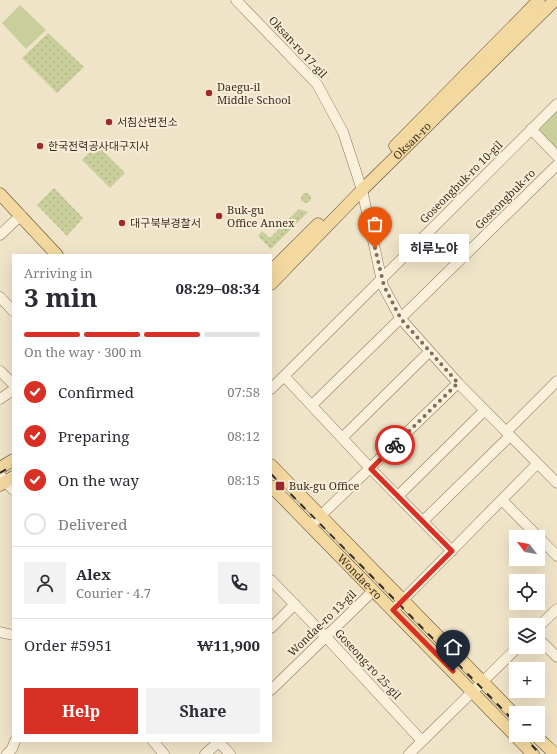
<!DOCTYPE html>
<meta charset="utf-8">
<style>
body{margin:0;font-family:"Noto Serif","Noto Sans KR",serif;background:#f2f2f3;color:#2b2b33;height:100vh;display:flex;flex-direction:column;font-size:15px;white-space:nowrap}
*{box-sizing:border-box;margin:0}
p{font-size:13px;color:#7c7c81}
.icon{flex:none;width:22px;height:22px;fill:none;stroke:currentColor;stroke-width:2;stroke-linecap:round;stroke-linejoin:round}
.map{position:relative;flex:1;overflow:hidden}
.details{position:absolute;left:12px;top:254px;width:260px;height:488px;display:flex;flex-direction:column;background:#fff;border-radius:0px;box-shadow:0 4px 16px #0002}
.details>*{flex:none}
.needle{width:26px;rotate:301deg}
.tools{position:absolute;left:509px;top:530px;display:grid;gap:8px}
.tools a{display:grid;place-items:center;width:36px;height:36px;border-radius:0px;background:#fff;box-shadow:0 4px 16px #0002;font-size:20px}
.pin{position:absolute;display:grid;place-items:center;width:34px;height:34px;color:#fff;margin:-41px -17px;border-radius:50% 50% 50% 0;rotate:-45deg;box-shadow:0 0 4px #0007}
.pin .icon{rotate:45deg}
.courier{position:absolute;display:grid;place-items:center;width:40px;height:40px;margin:-20px;border:3px solid #d93025;border-radius:50%;background:#fff;color:#222;box-shadow:0 1px 5px #0007}
.bubble{position:absolute;height:28px;border-radius:0px;background:#fff;box-shadow:0 4px 16px #0002;font-size:13px;font-weight:700;line-height:28px;text-align:center}
.overview em{font-style:normal;font-weight:700}
.overview div{display:flex;flex-direction:column-reverse}
.overview{display:flex;align-items:center;justify-content:space-between;height:68px;padding:0 12px}
h1{font-size:26px;font-weight:700;line-height:30px}
.bar{display:grid;grid-template-columns:repeat(4,1fr);gap:6px 4px;align-content:center;height:48px;padding:0 12px}
.bar i{height:5px;border-radius:3px;background:#e1e1e2}
.bar .selected{background:#d93025}
.bar p{grid-column:span 4}
.line{display:flex;align-items:center;gap:10px;padding:0 12px;border-top:1px solid #e1e1e2}
.line div{flex:1}
.round{display:grid;place-items:center;flex:none;width:42px;height:42px;border-radius:0px;background:#f2f2f3}
ol{padding:0 12px;list-style:none}
li{display:flex;align-items:center;gap:12px;height:44px}
li p{margin-inline-start:auto}
li .icon{padding:4px;border-radius:50%;background:#d93025;color:#fff;stroke-width:4}
li:last-child{color:#7c7c81}
li i{width:22px;height:22px;border:2px solid #e1e1e2;border-radius:50%}
.action{display:flex;gap:8px;margin-top:auto;padding:8px 12px}
.action a{flex:1;height:46px;border-radius:0px;background:#d93025;color:#fff;font-size:16px;font-weight:700;line-height:46px;text-align:center}
.action a+a{background:#f2f2f3;color:#2b2b33}
.map>svg:first-child{display:block}
</style>
<div class="map">
<svg width="557" height="754" viewBox="0 0 557 754">
<defs>
<pattern id="grass-dots" width="8" height="8" patternUnits="userSpaceOnUse"><rect width="8" height="8" fill="#c9cf9b"/><path d="M2 2h.1M6 6h.1" fill="none" stroke="#aeb285" stroke-width="1.8" stroke-linecap="round"/></pattern>
</defs>
<rect width="100%" height="100%" fill="#f0e4c8"/>
<path fill="url(#grass-dots)" d="M48,33L84,67L57,93L22,58Z
M97,145L125,173L110,188L82,160Z
M54,188L83,218L67,236L37,205Z
M301 198a5 5 0 1 1 10 0a5 5 0 1 1-10 0Z
M299,209L308,212L271,249L258,236L262,231L270,238Z"/>
<path fill="#c9cf9b" d="M20,5L46,30L26,49L2,23Z
M557,109V149L538,130Z"/>
<g fill="none" stroke-linecap="round" stroke-linejoin="round">
<defs>
<path id="minor" d="M236,0L317,84L343,132L362,190L383,286L401,319L458,383L557,483
M531,129L557,156
M0,235L21,215
M0,297L13,311
M0,371L13,384
M284,376L371,469L452,551
M271,389L557,104
M0,399L13,390
M312,405L557,165
M506,432L557,381
M342,438L429,352
M0,475L13,490
M398,496L484,411
M502,500L557,556
M423,521L510,436
M310,526L458,383
M271,580L326,637L422,741
M393,610L537,464
M538,627L557,609
M271,628L295,604
M0,632L13,635
M538,638L557,657
M271,690L373,591
M153,741L164,754
M218,741L230,754
M7,754L12,749L15,741
M205,754L220,741
M409,754L518,647"/>
<g id="major">
<path d="M395,146L539,0"/>
<path d="M0,194L57,255"/>
<path d="M271,271L318,224"/>
<path id="s1" d="M271,284L362,190L555,0"/>
<path d="M271,465L516,716"/>
<path d="M0,468L13,460"/>
<path d="M0,485L13,477"/>
<path id="s2" d="M271,486L533,754"/>
<path d="M535,735L555,754"/>
</g>
</defs>
<use href="#minor" stroke="#8d765c" stroke-width="11"/>
<use href="#major" stroke="#5b4430" stroke-width="13"/>
<use href="#minor" stroke="#faf1dc" stroke-width="10"/>
<use href="#major" stroke="#f3d9a0" stroke-width="12"/>
<path stroke="#3d2e20" stroke-width="2" stroke-dasharray="7 7" stroke-linecap="butt" d="M0,473L13,465
M271,474L516,723
M522,735L540,754"/>
</g>
<g fill="none" stroke-linecap="round" stroke-linejoin="round">
<path stroke="#7c6e5b" stroke-width="4" stroke-dasharray="0 7.2" d="M375,248L384,286L401,319L458,383L395,445"/>
<path stroke="#d93025" stroke-width="5" d="M395,445L371,469L452,551L393,610L453,671"/>
</g>
<g fill="#9e2a2b" stroke="#f7eed8" stroke-width="1.5">
<circle cx="209" cy="93" r="4"/>
<circle cx="109" cy="122" r="4"/>
<circle cx="40" cy="146" r="4"/>
<circle cx="219" cy="216" r="4"/>
<circle cx="122" cy="223" r="4"/>
<rect x="275" y="481" width="10" height="10" rx="2"/>
</g>
<g text-anchor="middle" stroke-width="4" stroke-linejoin="round" paint-order="stroke">
<g font-size="11" fill="#3d2e20" stroke="#f7eed8">
<text transform="translate(298 47) rotate(47)" y="4">Oksan-ro 17-gil</text>
<text dy="4" stroke="none"><textPath href="#s1" startOffset="201">Oksan-ro</textPath></text>
<text transform="translate(461 182) rotate(-45)" y="4">Goseongbuk-ro 10-gil</text>
<text transform="translate(505 199) rotate(-45)" y="4">Goseongbuk-ro</text>
<text dy="4" stroke="none"><textPath href="#s2" startOffset="127">Wondae-ro</textPath></text>
<text transform="translate(322 623) rotate(-44)" y="4">Wondae-ro 13-gil</text>
<text transform="translate(368 664) rotate(47)" y="4">Goseong-ro 25-gil</text>
</g>
<g font-size="11" fill="#3d2e20" stroke="#f7eed8" text-anchor="start">
<text x="217" y="91">Daegu-il<tspan x="217" dy="13">Middle School</tspan></text>
<text x="117" y="126">서침산변전소</text>
<text x="48" y="150">한국전력공사대구지사</text>
<text x="227" y="214">Buk-gu<tspan x="227" dy="13">Office Annex</tspan></text>
<text x="130" y="227">대구북부경찰서</text>
<text x="289" y="490">Buk-gu Office</text>
</g>
</g>
</svg>
<div class="tools">
<a><svg class="needle" viewBox="-14 -14 28 28"><path d="M0-13l5 13h-10z" fill="#e53935"/><path d="M0 13l5-13h-10z" fill="#7c7c81"/></svg></a>
<a><svg class="icon" aria-label="locate" viewBox="0 0 24 24"><circle cx="12" cy="12" r="6"/><path d="M12 2v4M12 18v4M2 12h4M18 12h4"/></svg></a>
<a><svg class="icon" aria-label="layers" viewBox="0 0 24 24"><path d="M12 4l9 5-9 5-9-5zM3 14l9 5 9-5"/></svg></a>
<a>+</a>
<a>−</a>
</div>
<div class="pin" style="left:375px;top:248px;background:#ea580c"><svg class="icon" aria-label="bag" viewBox="0 0 24 24"><path d="M5 8h14l-1 12H6zM9 8a3 3 0 0 1 6 0"/></svg></div>
<div class="pin" style="left:453px;top:671px;background:#1f2937"><svg class="icon" aria-label="home" viewBox="0 0 24 24"><path d="M3 11l9-7 9 7M6 9v11h12V9"/></svg></div>
<div class="courier" style="left:395px;top:445px"><svg class="icon" aria-label="bike" viewBox="0 0 24 24"><circle cx="6" cy="16" r="4"/><circle cx="18" cy="16" r="4"/><path d="M6 16l4-8h5l3 8M10 8l3 8H6M13 5h3"/></svg></div>
<div class="bubble" style="left:399px;top:234px;width:70px">히루노야</div>
<section class="details">
<div class="overview"><div><h1>3 min</h1><p>Arriving in</p></div><em>08:29–08:34</em></div>
<div class="bar"><i class="selected"></i><i class="selected"></i><i class="selected"></i><i></i><p>On the way · 300 m</p></div>
<ol>
<li><svg class="icon" aria-label="check" viewBox="0 0 24 24"><path d="M5 12l5 5 9-10"/></svg>Confirmed<p>07:58</p></li>
<li><svg class="icon" aria-label="check" viewBox="0 0 24 24"><path d="M5 12l5 5 9-10"/></svg>Preparing<p>08:12</p></li>
<li><svg class="icon" aria-label="check" viewBox="0 0 24 24"><path d="M5 12l5 5 9-10"/></svg>On the way<p>08:15</p></li>
<li><i></i>Delivered</li>
</ol>
<div class="line" style="height:72px"><a class="round"><svg class="icon" aria-label="person" viewBox="0 0 24 24"><circle cx="12" cy="8" r="4"/><path d="M4 21q1-7 8-7t8 7"/></svg></a><div><b>Alex</b><p>Courier · 4.7</p></div><a class="round"><svg class="icon" aria-label="phone" viewBox="0 0 24 24"><path d="M5 4h4l2 5-3 2q2 4 5 5l2-3 5 2v4C11 20 4 13 5 4z"/></svg></a></div>
<div class="line" style="height:52px"><div>Order #5951</div><b>₩11,900</b></div>
<div class="action"><a>Help</a><a>Share</a></div>
</section>
</div>
